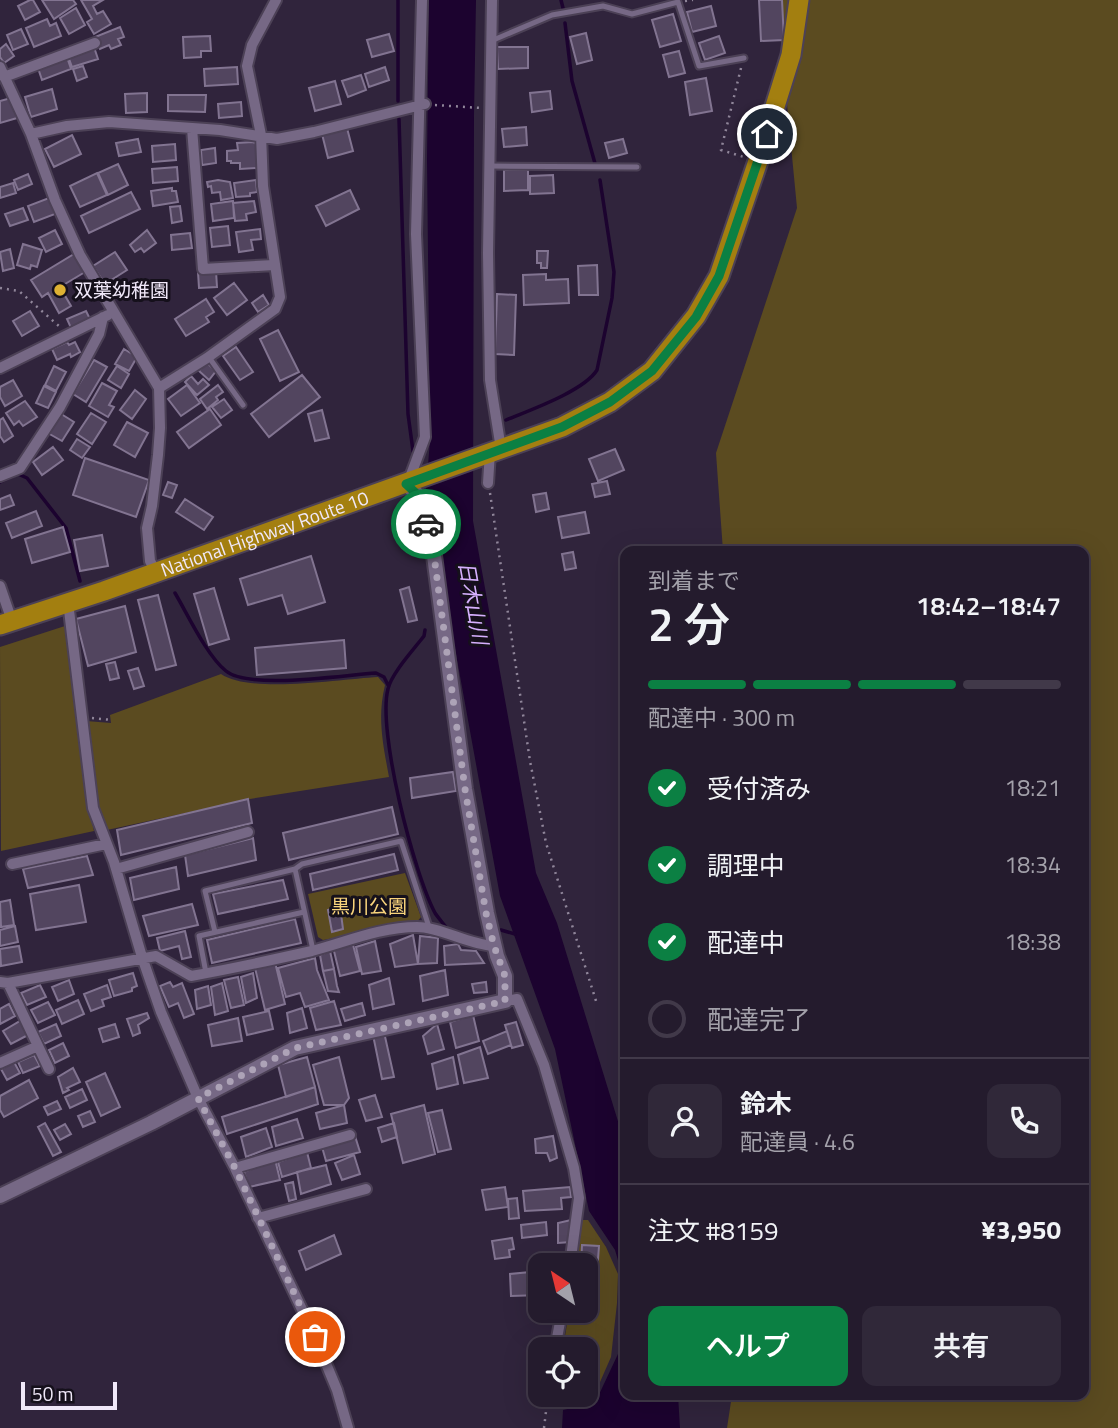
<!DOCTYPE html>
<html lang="ja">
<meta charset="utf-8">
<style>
body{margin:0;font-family:"Titillium Web","Noto Sans JP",sans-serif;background:#302839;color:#f1f3f6;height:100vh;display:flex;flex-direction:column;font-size:26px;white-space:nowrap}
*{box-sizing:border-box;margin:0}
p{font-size:23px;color:#a3a1aa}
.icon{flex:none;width:38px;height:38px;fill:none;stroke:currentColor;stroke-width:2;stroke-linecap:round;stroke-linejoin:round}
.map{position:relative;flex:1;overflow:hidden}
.side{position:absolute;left:620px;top:546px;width:469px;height:854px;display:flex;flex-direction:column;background:#241b2d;border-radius:14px;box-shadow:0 7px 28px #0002,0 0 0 2px #413949}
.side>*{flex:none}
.needle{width:46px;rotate:325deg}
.controls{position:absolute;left:528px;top:1253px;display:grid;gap:14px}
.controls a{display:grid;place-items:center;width:70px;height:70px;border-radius:14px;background:#241b2d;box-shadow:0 7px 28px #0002,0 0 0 2px #413949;font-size:35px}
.scale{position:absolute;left:21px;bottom:18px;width:96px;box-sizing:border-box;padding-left:7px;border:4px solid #f0e8f9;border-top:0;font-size:19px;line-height:24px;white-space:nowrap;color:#f0e8f9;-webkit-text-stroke:5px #15101b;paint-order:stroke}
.pin{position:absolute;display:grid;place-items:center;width:60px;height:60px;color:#fff;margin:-30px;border:4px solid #fff;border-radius:50%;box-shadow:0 2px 7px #0007}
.courier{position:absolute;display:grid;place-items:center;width:70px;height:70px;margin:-35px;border:5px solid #0b8043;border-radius:50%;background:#fff;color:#222;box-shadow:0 2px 9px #0007}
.overview em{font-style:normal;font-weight:600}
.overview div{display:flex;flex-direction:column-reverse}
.overview{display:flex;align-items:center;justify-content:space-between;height:119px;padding:0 28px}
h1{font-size:46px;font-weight:600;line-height:52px}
.bar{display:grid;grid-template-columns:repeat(4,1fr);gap:10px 7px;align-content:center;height:84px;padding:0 28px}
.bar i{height:9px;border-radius:5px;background:#413949}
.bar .selected{background:#0b8043}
.bar p{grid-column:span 4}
.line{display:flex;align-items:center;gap:18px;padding:0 28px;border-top:2px solid #413949}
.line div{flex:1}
.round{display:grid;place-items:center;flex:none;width:74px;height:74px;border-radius:14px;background:#302839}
ol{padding:0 28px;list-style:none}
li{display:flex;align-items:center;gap:21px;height:77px}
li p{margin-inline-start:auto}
li .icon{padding:7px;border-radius:50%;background:#0b8043;color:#fff;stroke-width:4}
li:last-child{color:#a3a1aa}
li i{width:38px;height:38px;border:4px solid #413949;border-radius:50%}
.action{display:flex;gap:14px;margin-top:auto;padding:14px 28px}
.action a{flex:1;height:80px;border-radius:14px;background:#0b8043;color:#fff;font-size:28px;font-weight:600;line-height:80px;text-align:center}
.action a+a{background:#302839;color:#f1f3f6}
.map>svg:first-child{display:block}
</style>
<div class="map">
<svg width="1118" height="1428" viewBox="0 0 1118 1428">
<rect width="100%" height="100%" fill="#30243c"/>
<path fill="#5b4b20" d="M777,0H1118V1428H727L732,1395H1083V551H723L716,453L797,208Z
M65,626L86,797L94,831L1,851L0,647Z
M221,674C250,694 341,679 378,677L385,685C377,718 383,744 389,777L250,799L107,830L95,803L86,721L111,723L110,715Z
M405,873L421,917L416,923L323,940L318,937L308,894Z
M579,1220H588L606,1247L618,1274L617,1303L611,1357L593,1398L560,1405L556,1395H586V1349H563L569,1311H586V1265H575Z"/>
<path fill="#1c032f" d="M429,0H476L474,115L473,521L536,873L557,923L625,1144V1395H678L680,1428H562L563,1410L595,1403L618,1354L622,1274L615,1250L589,1211L555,1049L500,896L426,489L430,441L427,159Z"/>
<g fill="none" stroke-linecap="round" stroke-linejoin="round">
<path stroke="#1c032f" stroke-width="3.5" d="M398,0V101
M561,0L564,12
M565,23L572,81L596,167
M399,119L408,414L413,451
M506,420C530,410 584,391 597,370L612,298L614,272L600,180
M0,482L18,474L27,478L66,528L80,581
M175,593C188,615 207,656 226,671C249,690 343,675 376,673L384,677L388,685
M425,630L424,636C414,649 391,674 388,689C377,730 414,874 435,913C439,919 444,924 448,930
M501,930L515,934"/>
</g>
<path fill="#52455f" stroke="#827491" stroke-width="2" d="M30,0H33L40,12L25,20L18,6Z
M42,0H73L76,4L54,19Z
M81,0H103L93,6L97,14L103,11L111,24L94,34L87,22L92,19Z
M759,0H782L784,40L761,41Z
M711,6L716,26L692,32L687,12Z
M76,8L85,25L69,34L60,18Z
M673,14L681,41L660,47L652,20Z
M47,19L50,26L56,23L61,36L34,47L26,28Z
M120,27L124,37L118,39L121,45L111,49L109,45L100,49L95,37Z
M21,29L28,44L13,50L7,35Z
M586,33L592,60L577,64L570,37Z
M389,34L394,51L372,57L367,40Z
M210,36L211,51H201V57L184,58L183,37Z
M719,36L725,53L705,60L699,43Z
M6,44L14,56L4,63L0,57V49Z
M94,47L98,59L72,67L68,56Z
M497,47H528V68L498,69Z
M679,51L685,73L669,77L663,55Z
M67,57L71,69L42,80L38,68Z
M83,66L87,77L77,81L73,69Z
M237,67L238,84L205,86L204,69Z
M385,67L389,80L369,87L365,74Z
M361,75L366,90L348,97L342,81Z
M706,78L712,111L690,115L685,82Z
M335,81L341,104L315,111L309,88Z
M52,89L57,109L31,117L25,97Z
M550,91L552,109L532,112L530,93Z
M147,93V112L126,113L125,94Z
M168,95H206L205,112L168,111Z
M11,98L17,118L0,123V101Z
M241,102L242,116L219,118L218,104Z
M526,127L527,145L504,147L502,129Z
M347,128L353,151L328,158L322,134Z
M72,135L81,154L54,167L45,149Z
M138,139L141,152L119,156L116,143Z
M623,139L627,153L609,158L605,143Z
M253,142L256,144L258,168L240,169V163H231V161H227V151L238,150L237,143Z
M175,144L176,160L153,162L152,146Z
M215,148L216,163L202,165L201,150Z
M118,164L128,185L108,195L98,173Z
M177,167L178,181L153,183L152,169Z
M504,170H528V190L504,191Z
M97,173L107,195L80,207L70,186Z
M28,174L32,184L18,190L14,180Z
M553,175L554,193L530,194V176Z
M218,180L230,182L233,198L221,200L220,192L212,193L211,186L208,187L207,182Z
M256,180L257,192L250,193V196L236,197L234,183Z
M13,183L16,193L0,198V187Z
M172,188V191H176L178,202L153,206L151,191Z
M350,190L359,209L326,226L316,206Z
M131,192L140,209L89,233L81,216Z
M49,198L55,214L34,222L28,206Z
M233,201L234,218L213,221L211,204Z
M254,201L256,212L246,214L247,220L235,221L233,203Z
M180,206L182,221L172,223L170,207Z
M23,208L28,220L10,226L5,214Z
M228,226L230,245L212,247L210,228Z
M260,229L261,239L251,240L253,250L239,252L236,232Z
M55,230L62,244L46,252L39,238Z
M147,230L156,243L144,252L141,248L135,252L130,245Z
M190,233L192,248L172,250L171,235Z
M23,244L42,250L37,267L31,265L30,269L17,265Z
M10,249L14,268L3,271L0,252Z
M537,251H548L547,268H541V263H537Z
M115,252L127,270L105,284L93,266Z
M74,254L85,272L60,287L71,306L59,313L48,293L42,297L31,280Z
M597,265L598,295H579L578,266Z
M216,271L217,287L199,288L198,272Z
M546,274V280L568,279L569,303L524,305L523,275Z
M234,283L247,300L227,315L214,298Z
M497,294L516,295L514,355L495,354Z
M263,295L269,305L258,312L252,303Z
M206,299L214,312L206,317L209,322L186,336L175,319Z
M30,311L39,326L22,336L13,321Z
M86,311L90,319L71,328L67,319Z
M278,330L299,372L280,381L260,339Z
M67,342L69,345L75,342L80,352L71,357L70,354L57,360L52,349Z
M236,347L253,372L240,380L223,356Z
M124,349L137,357L129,371L115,364Z
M94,360L107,367L86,402L73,394Z
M206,362L216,371L209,380L199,371Z
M54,366L66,372L56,391L45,385Z
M117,366L129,374L121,388L108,380Z
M302,375L320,397L269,437L251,414Z
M191,376L198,384L203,379L209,385L197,395L185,382Z
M13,380L22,396L5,406L0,397V387Z
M102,383L117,391L109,405L114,407L108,417L89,406Z
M187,385L200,403L181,416L168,399Z
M218,385L223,392L216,397L218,400L207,409L200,399Z
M44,386L56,392L48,408L36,403Z
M135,390L146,399L132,419L120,410Z
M224,399L232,410L221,418L212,407Z
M25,401L37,417L23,426L19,421L14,425L6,413Z
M210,409L221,425L189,448L177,432Z
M322,410L329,438L315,441L308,414Z
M58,412L74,422L62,441L46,432Z
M91,413L106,422L92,444L77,434Z
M3,418L13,436L4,442L0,436V420Z
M127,422L148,433L135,457L114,445Z
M77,439L90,447L82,458L70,450Z
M53,447L63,460L42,475L33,462Z
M615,449L624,470L598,481L589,459Z
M85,458L149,480L136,517L73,495Z
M607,481L610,494L595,497L592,484Z
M168,482L177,485L172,498L163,495Z
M546,493L549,509L536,512L533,495Z
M10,495L14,505L0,510V499Z
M185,499L213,517L204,530L176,512Z
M36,511L42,526L12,538L6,523Z
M585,512L589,533L562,538L558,517Z
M63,527L70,552L32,563L25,539Z
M102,535L108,566L80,571L74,540Z
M573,552L576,568L565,570L562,554Z
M311,556L325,602L288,614L282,595L248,605L240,579Z
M409,587L417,620L408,622L400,590Z
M214,588L229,639L209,645L194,594Z
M158,595L176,665L156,670L138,600Z
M125,606L136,652L88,666L76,619Z
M344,640L346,668L257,675L255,648Z
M115,662L119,678L110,680L106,664Z
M138,668L144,686L134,689L128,671Z
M453,772L456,791L412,798L410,778Z
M248,799L252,823L121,855L117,830Z
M392,807L398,834L289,860L283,833Z
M253,838L256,860L188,876L185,855Z
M394,854L398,870L313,890L310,874Z
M87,856L93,875L28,888L23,869Z
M176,867L179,889L134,900L130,878Z
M283,880L288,899L218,914L213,894Z
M79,885L86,922L36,930L30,894Z
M10,900L14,925L1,927L0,902Z
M192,904L198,925L149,936L143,916Z
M340,906L343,929L332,932L328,910Z
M295,919L301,943L212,963L207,940Z
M15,926L18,942L0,946V930Z
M185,931L191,957L182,959L179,946L160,951L157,938Z
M413,935L418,964L395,967L390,944Z
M420,936L438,938L437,963L418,964Z
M352,941L360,971L340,976L333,947Z
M375,941L381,971L362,974L356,947Z
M458,944L461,950L476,951L484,963L445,965L444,946Z
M19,946L22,962L1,966L0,949Z
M330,951L334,969L323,971L320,955Z
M315,958L317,970L329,1000L305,1007L300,993L286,997L278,968Z
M275,962L285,1004L265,1010L255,968Z
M334,969L337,986L339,992L328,991L323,971Z
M445,970L448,995L423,1001L420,976Z
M133,973L137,986L132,988V991L114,996L109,980Z
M253,973L257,998L246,1003L241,977Z
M238,977L244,1005L231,1008L224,980Z
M389,978L394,1004L373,1009L369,985Z
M69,980L74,994L58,1001L52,987Z
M170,982L173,987L182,983L194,1014L184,1018L178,1003L169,1007L160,986Z
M486,982L487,992L474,993L472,984Z
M222,983L228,1011L215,1015L211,987Z
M40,985L46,997L27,1005L21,993Z
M107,985L111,997L102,1000L104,1006L91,1011L84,994Z
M208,986L211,1005L197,1009L195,990Z
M78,1000L84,1014L62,1024L56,1010Z
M334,1001L341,1025L316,1030L310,1008Z
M48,1002L55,1015L38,1023L31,1010Z
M362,1003L365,1015L345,1021L341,1009Z
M9,1004L15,1016L0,1024V1009Z
M302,1008L307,1028L290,1033L287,1013Z
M269,1011L273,1029L247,1035L243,1017Z
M147,1013L149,1018L138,1025L140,1033L133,1036L127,1019Z
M473,1015L479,1041L456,1048L450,1022Z
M238,1018L242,1041L212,1046L208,1025Z
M20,1021L28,1035L11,1044L3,1031Z
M516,1022L523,1045L512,1048L505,1025Z
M56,1024L61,1036L44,1044L38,1032Z
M115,1024L119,1037L103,1042L99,1029Z
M437,1024L444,1049L428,1054L423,1036Z
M507,1031L511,1045L488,1054L483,1041Z
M384,1032L394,1077L382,1079L373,1035Z
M63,1043L69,1056L55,1063L49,1050Z
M480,1047L488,1078L464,1083L458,1055Z
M34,1055L40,1066L23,1073L18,1062Z
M307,1057L315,1087L286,1097L278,1065Z
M339,1057L349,1098L344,1105H324L313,1065Z
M453,1057L458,1084L437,1089L432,1064Z
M14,1062L20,1073L7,1080L1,1069Z
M73,1068L80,1082L67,1088L69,1090L63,1093L58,1077Z
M105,1073L120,1107L101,1116L86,1082Z
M29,1080L38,1098L4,1117L0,1110V1096Z
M315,1087L318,1104L227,1134L222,1117Z
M82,1089L87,1100L70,1108L65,1097Z
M375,1095L382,1117L366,1121L359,1100Z
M57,1101L61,1109L48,1115L44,1107Z
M344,1105L347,1123L320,1129L316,1113Z
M424,1105L435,1154L403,1163L391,1114Z
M442,1110L451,1149L438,1152L428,1113Z
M90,1111L95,1122L83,1127L78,1116Z
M297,1119L303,1138L276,1146L272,1127Z
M45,1123L61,1152L53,1156L38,1127Z
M394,1123L397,1137L382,1142L378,1128Z
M65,1124L71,1134L60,1140L54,1130Z
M266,1128L272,1147L246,1157L241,1137Z
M355,1136L360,1152L326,1161L322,1147Z
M553,1136L557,1158L550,1161L547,1153H536L535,1139Z
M307,1152L311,1168L282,1177L278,1162Z
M354,1155L360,1174L342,1180L335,1163Z
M275,1159L280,1180L249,1187L244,1172Z
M326,1165L331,1184L301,1194L297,1172Z
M293,1182L296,1199L289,1201L285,1184Z
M505,1187L508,1207L486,1210L482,1190Z
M570,1187L571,1197L561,1198L562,1209L525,1211L523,1191Z
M517,1198L519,1218L509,1219L508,1199Z
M571,1220V1242L558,1243V1223Z
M546,1222L547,1235L522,1238L521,1225Z
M334,1235L341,1254L306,1270L299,1251Z
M512,1238L514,1249L509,1250L510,1257L495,1259L492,1241Z
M582,1245L599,1246L597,1273L586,1272V1265H581Z
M541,1271V1295L511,1296L510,1274Z"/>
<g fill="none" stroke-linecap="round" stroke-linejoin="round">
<defs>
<path id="lane" d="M491,41L552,15L603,6L632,14L678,2L699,66L744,58
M489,166L637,167
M208,356L243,405
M215,932L205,891L295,869
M313,950L295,869L302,864L401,841L429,927
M206,973L199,936L304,912"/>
<path id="street" d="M492,0L488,253L490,380L501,449
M0,67L31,134L55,200L80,255L159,388L160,428L158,455L152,506L147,528L150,561L156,572
M4,77L95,43
M192,128L203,269L274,265
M31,134L67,126L109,122L220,130L277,139L314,132L425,104
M0,368L108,315
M159,388L207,358L275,309L280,297L263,186L261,135L247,66L252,45L276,0
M0,476L20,468L60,407L99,334L103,317
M409,480L425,437L416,234L422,0
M488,483L490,452
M0,586L12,621
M68,602L93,808L114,862L142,957L161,1012L198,1098L235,1168L315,1337L337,1390L348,1428
M12,864L106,844
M116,869L248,832
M0,982L8,983L156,956L191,976C231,969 272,960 312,951C346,942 381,927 417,927C441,927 466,944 494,946
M8,983L49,1069
M505,1001L517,999L544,1065L574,1168L579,1198L570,1265
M0,1063L38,1046
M235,1168L350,1135
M258,1218L366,1189
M555,1349L562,1311"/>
<path id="secondary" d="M0,1196L151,1123L295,1048L505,1001V976L497,956L487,913L465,789L433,548L419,496L406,484"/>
<g id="highway">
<path id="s1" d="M0,625L104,591L562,427L610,402L652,371L696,316L719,276L758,161L791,55L799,0"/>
</g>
</defs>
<use href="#lane" stroke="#4c4156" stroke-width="9"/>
<use href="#street" stroke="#4c4156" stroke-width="14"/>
<use href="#secondary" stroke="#4c4156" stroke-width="18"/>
<use href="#highway" stroke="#4c4156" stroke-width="23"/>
<path stroke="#90869a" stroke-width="2.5" stroke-dasharray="2 5" stroke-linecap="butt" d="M685,1L693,0
M741,68L721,150L744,157
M435,105L481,108
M0,288L19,291L60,327
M490,493L530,761L546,843L597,1004
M92,718L112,720
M544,1428L548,1395"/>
<use href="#lane" stroke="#766885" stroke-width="5"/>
<use href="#street" stroke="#766885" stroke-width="10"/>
<use href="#secondary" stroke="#766885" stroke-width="14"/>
<use href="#highway" stroke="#a37f10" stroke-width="19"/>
</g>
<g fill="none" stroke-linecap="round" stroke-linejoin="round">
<path stroke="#ada3b7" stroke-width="7" stroke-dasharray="0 12.6" d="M315,1337L235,1168L198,1098L295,1048L505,1001V976L494,946L486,913L465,789L433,548L426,524"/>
<path stroke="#0b8043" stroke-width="9" d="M426,524L419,496L406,484L562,427L610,402L652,371L696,317L719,276L767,134"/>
</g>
<circle fill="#deb133" stroke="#15101b" stroke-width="2.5" cx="60" cy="290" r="7"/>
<g text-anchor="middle" stroke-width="6" stroke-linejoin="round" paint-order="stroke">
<g font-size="19" fill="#f0e8f9" stroke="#15101b" text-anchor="start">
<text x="74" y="297">双葉幼稚園</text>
</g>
<g font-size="19" fill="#f0e8f9" stroke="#15101b">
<text dy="7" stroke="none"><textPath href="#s1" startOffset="280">National Highway Route 10</textPath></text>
</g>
<g font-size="19" fill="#f9d47c" stroke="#15101b">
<text x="369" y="913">黒川公園</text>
</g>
<g font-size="21" font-style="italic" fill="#d6b0fe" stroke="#15101b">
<text transform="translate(473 603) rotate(80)" y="7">日木山川</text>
</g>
</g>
</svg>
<div class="controls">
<a><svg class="needle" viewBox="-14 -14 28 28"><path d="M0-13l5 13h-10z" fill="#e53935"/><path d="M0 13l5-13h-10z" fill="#a3a1aa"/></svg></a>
<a><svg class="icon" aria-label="locate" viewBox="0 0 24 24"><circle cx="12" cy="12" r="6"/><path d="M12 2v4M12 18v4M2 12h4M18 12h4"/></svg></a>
</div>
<div class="scale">50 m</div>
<div class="pin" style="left:315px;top:1337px;background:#ea580c"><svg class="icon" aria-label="bag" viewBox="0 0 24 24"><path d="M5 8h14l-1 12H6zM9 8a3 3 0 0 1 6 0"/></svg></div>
<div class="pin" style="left:767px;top:134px;background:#1f2937"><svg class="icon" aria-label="home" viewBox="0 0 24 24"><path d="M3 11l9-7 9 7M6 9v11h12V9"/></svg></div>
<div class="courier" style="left:426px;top:524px"><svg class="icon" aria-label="car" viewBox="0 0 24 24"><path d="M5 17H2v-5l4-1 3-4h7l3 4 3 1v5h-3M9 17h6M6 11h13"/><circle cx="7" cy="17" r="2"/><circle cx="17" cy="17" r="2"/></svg></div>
<section class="side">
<div class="overview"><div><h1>2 分</h1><p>到着まで</p></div><em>18:42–18:47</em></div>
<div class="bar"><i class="selected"></i><i class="selected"></i><i class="selected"></i><i></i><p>配達中 · 300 m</p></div>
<ol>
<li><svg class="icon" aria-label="check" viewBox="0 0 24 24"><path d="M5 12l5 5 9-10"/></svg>受付済み<p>18:21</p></li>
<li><svg class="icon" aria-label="check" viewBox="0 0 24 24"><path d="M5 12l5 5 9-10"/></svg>調理中<p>18:34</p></li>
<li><svg class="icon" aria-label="check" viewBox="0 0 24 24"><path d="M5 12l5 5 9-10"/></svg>配達中<p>18:38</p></li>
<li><i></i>配達完了</li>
</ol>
<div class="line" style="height:126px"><a class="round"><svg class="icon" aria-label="person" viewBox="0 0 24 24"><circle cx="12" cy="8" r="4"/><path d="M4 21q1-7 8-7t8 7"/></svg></a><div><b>鈴木</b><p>配達員 · 4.6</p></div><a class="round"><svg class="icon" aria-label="phone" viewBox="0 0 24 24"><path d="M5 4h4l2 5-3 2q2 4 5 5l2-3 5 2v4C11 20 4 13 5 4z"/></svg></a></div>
<div class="line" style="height:91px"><div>注文 #8159</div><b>¥3,950</b></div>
<div class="action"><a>ヘルプ</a><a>共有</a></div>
</section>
</div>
